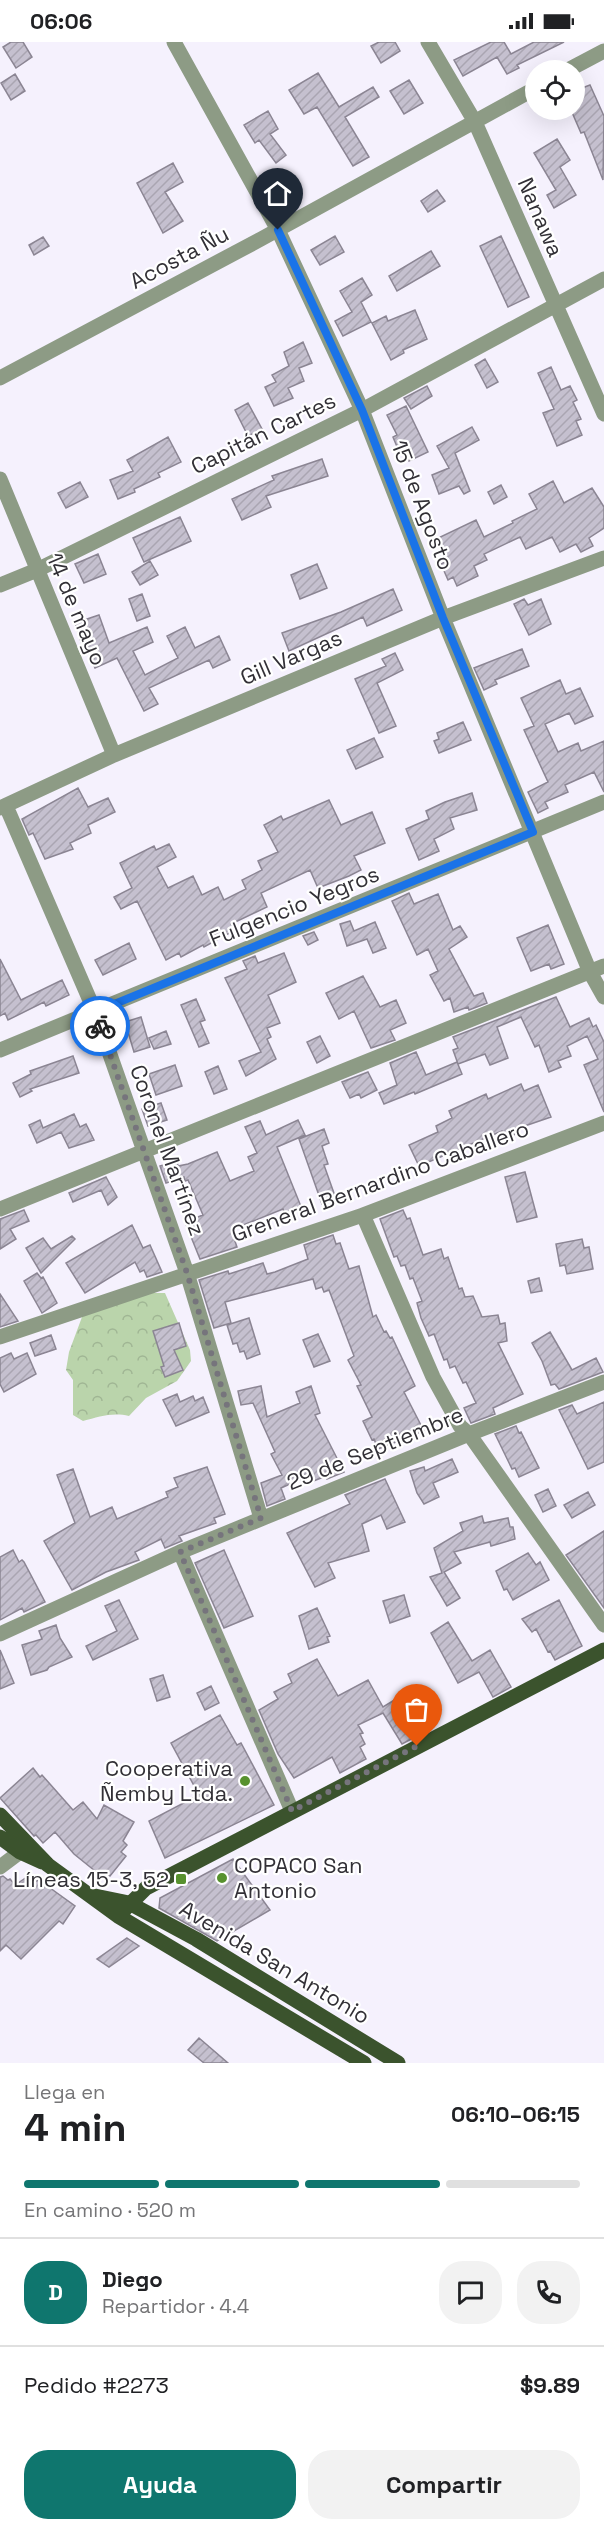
<!DOCTYPE html>
<html lang="es">
<meta charset="utf-8">
<style>
body{margin:0;font-family:"Space Grotesk",sans-serif;background:#f2f2f2;color:#202124;height:100vh;display:flex;flex-direction:column;font-size:22px;white-space:nowrap}
*{box-sizing:border-box;margin:0}
p{font-size:20px;color:#757577}
.icon{flex:none;width:33px;height:33px;fill:none;stroke:currentColor;stroke-width:2;stroke-linecap:round;stroke-linejoin:round}
.map{position:relative;height:2021px;overflow:hidden}
.details{display:flex;flex-direction:column;background:#fff;flex:1}
.details>*{flex:none}
.fabs{position:absolute;left:525px;top:18px;display:grid;gap:12px}
.fabs a{display:grid;place-items:center;width:60px;height:60px;border-radius:50%;background:#fff;box-shadow:0 6px 24px #0002;font-size:30px}
.pin{position:absolute;display:grid;place-items:center;width:51px;height:51px;color:#fff;margin:-62px -26px;border-radius:50% 50% 50% 0;rotate:-45deg;box-shadow:0 0 6px #0007}
.pin .icon{rotate:45deg}
.courier{position:absolute;display:grid;place-items:center;width:60px;height:60px;margin:-30px;border:4px solid #1a73e8;border-radius:50%;background:#fff;color:#222;box-shadow:0 2px 8px #0007}
.headline em{font-style:normal;font-weight:700}
.headline div{display:flex;flex-direction:column-reverse}
.headline{display:flex;align-items:center;justify-content:space-between;height:102px;padding:0 24px}
h1{font-size:39px;font-weight:700;line-height:45px}
.bar{display:grid;grid-template-columns:repeat(4,1fr);gap:9px 6px;align-content:center;height:72px;padding:0 24px}
.bar i{height:8px;border-radius:4px;background:#e0e0e0}
.bar .selected{background:#0f766e}
.bar p{grid-column:span 4}
.line{display:flex;align-items:center;gap:15px;padding:0 24px;border-top:2px solid #e0e0e0}
.line div{flex:1}
.round{display:grid;place-items:center;flex:none;width:63px;height:63px;border-radius:24px;background:#f2f2f2}
.button{display:flex;gap:12px;margin-top:auto;padding:12px 24px}
.button a{flex:1;height:69px;border-radius:24px;background:#0f766e;color:#fff;font-size:24px;font-weight:700;line-height:69px;text-align:center}
.button a+a{background:#f2f2f2;color:#202124}
.status{display:flex;justify-content:space-between;align-items:center;height:42px;padding:0 30px;background:#fff;direction:ltr}
.status svg{height:16px;fill:currentColor}
.map>svg:first-child{display:block}
</style>
<div class="status"><b>06:06</b><svg viewBox="0 0 49 12"><path d="M0 12V9h3v3zM5 12V6h3v6zM10 12V3h3v9zM15 12V0h3v12zM26 1h20v11H26zM47 4h2v5h-2z"/></svg></div>
<div class="map">
<svg width="604" height="2021" viewBox="0 0 604 2021">
<defs>
<pattern id="forest-crowns" width="20" height="18" patternUnits="userSpaceOnUse" patternTransform="scale(1.5)"><rect width="20" height="18" fill="#bad4ab"/><path d="M2 6a3 3 0 1 1 6 0M12 15a3 3 0 1 1 6 0" fill="none" stroke="#a0b694"/></pattern>
<pattern id="building-hatch" width="6" height="6" patternUnits="userSpaceOnUse" patternTransform="scale(1.5)"><rect width="6" height="6" fill="#c5c0cf"/><path d="M-1 1l2-2M0 6l6-6M5 7l2-2" fill="none" stroke="#aaa5b2"/></pattern>
</defs>
<rect width="100%" height="100%" fill="#f5f1fd"/>
<path fill="url(#forest-crowns)" d="M125,1251H165L190,1308L191,1319L177,1339L146,1356L129,1374C112,1370 99,1375 83,1379L73,1373V1338L66,1328L69,1310L82,1275Z"/>
<path fill="url(#building-hatch)" stroke="#8b8593" stroke-width="1.5" d="M11,0H23L32,15L16,26L3,5Z
M379,0H395L400,9L381,21L371,4Z
M491,0H504L511,12L534,0H564L517,23L519,26L507,32L497,15L463,34L454,18Z
M318,31L339,65L373,45L379,55L345,75L369,115L353,124L317,65L304,72L289,48Z
M15,32L25,49L11,58L1,41Z
M409,38L423,61L404,72L390,49Z
M590,43L604,74L603,138L584,90L581,91L571,68H574V49Z
M268,69L278,87L270,92L286,113L276,121L259,98L255,101L244,83Z
M557,97L570,118L560,125L576,153L554,166L547,153L556,148L534,111Z
M173,121L183,140L165,150L183,179L163,191L137,141Z
M437,148L445,159L428,170L421,159Z
M335,194L344,210L320,223L311,208Z
M501,194L529,255L508,265L480,204Z
M43,195L49,204L34,213L29,203Z
M431,209L440,224L397,249L389,234Z
M362,236L372,253L361,260L371,280L343,294L335,279L352,270L340,249Z
M415,268L427,297L403,308L404,311L391,318L372,281L386,274L388,279Z
M303,300L312,321L299,326L304,339L288,346L293,356L274,364L265,345L276,340L272,333L289,324L284,310Z
M485,317L498,340L487,346L475,323Z
M551,325L561,348L570,344L577,358L573,360L581,377L576,379L582,393L557,404L543,371L554,367L538,331Z
M427,344L432,354L411,367L404,356Z
M248,361L262,387L248,394L235,368Z
M406,364L428,410L409,419L403,405L398,407L393,395L397,393L387,373Z
M472,385L479,398L455,411L470,449L464,452L459,444L439,452L432,433L449,426L437,404Z
M168,395L181,420L158,431L160,435L134,447L135,450L118,457L110,438L133,429L127,418Z
M322,417L328,434L266,454L271,465L242,478L232,457L274,438L272,434Z
M553,439L564,461L592,446L604,465V486L589,496L593,504L581,510L576,502L560,510L552,495L526,507L520,495L484,512L487,518L474,524L478,534L457,544L453,535L448,538L441,522L447,519L436,497L476,478L484,495L513,481L512,479L537,467L529,452Z
M80,440L88,455L66,466L58,451Z
M501,443L507,455L494,462L488,450Z
M180,475L191,499L144,520L133,496Z
M98,512L106,532L84,541L75,522Z
M150,519L158,533L140,543L132,530Z
M317,522L327,546L300,557L291,533Z
M393,547L402,568L367,584L363,575L289,609L282,591L341,570Z
M142,552L150,574L137,579L129,557Z
M524,557L528,563L541,557L551,582L529,593L514,562Z
M99,573L109,601L147,585L153,600L133,609L145,633L178,616L167,594L185,585L195,606L219,594L230,618L213,626L209,618L149,646L158,662L144,669L117,616L95,626L84,599L81,600L75,581Z
M522,607L529,624L495,638L497,642L484,648L474,626Z
M395,611L403,628L377,641L396,684L379,691L355,637L386,624L382,617Z
M560,638L566,652L580,646L593,674L575,682L569,671L545,682L558,710L578,701L581,709L604,699V750L594,730L565,743L568,750L545,760L548,766L538,771L528,750L548,740L524,688L534,684L521,656Z
M463,680L471,698L439,711L434,699L439,697L437,691Z
M374,696L383,715L356,727L347,708Z
M78,746L88,765L108,756L115,770L88,783L91,791L70,801L73,807L45,817L33,791L29,793L22,777Z
M472,751L477,768L450,776L454,787L434,797L439,809L419,818L406,787L429,777L426,769L445,760Z
M329,758L341,783L372,770L385,801L354,814L361,828L349,834L318,846L310,828L261,851L267,865L231,882L235,888L204,905L203,903L181,915L179,911L166,918L137,859L121,867L114,855L132,846L120,821L154,804L156,808L169,802L176,815L157,825L168,846L193,834L202,853L218,845L224,858L246,847L242,838L262,828L258,819L278,810L264,783L281,774L283,778Z
M409,851L414,862L438,852L453,888L460,884L467,895L449,907L474,954L483,951L487,961L469,968L468,965L454,970L450,956L444,959L430,933L438,929L428,907L417,913L392,859Z
M350,879L354,889L375,880L386,906L373,911L367,897L347,904L340,882Z
M548,883L564,922L551,927L549,922L531,929L517,896Z
M314,890L318,898L308,903L303,894Z
M129,901L136,917L103,933L95,918Z
M284,911L296,940L268,953L280,981L267,986L271,995L267,997L276,1017L246,1034L239,1019L261,1010L225,936L247,927L243,919L255,914L258,921Z
M0,917L21,958L62,938L69,953L46,964L44,960L8,978L5,971L0,974Z
M363,934L380,965L396,958L406,981L390,988L395,998L371,1006L354,969L339,977L326,951Z
M556,955L570,985L589,976L593,985L596,983L604,1000V1070L584,1023L598,1017L587,994L567,1004L571,1014L558,1019L561,1025L549,1030L539,1003L535,1005L521,975L497,985L508,1016L490,1023L485,1012L458,1022L453,1008L458,1006L453,995Z
M196,957L205,978L200,980L209,1001L199,1005L181,963Z
M141,975L150,1005L134,1010L125,980Z
M166,989L171,1002L154,1007L149,996Z
M320,994L330,1014L317,1021L307,1000Z
M416,1010L426,1033L457,1020L462,1032L415,1052L414,1050L384,1062L379,1051L397,1043L390,1021Z
M73,1014L79,1031L30,1047L32,1049L20,1055L13,1041L31,1032L30,1029Z
M175,1023L182,1044L156,1053L149,1032Z
M218,1024L227,1047L214,1052L205,1030Z
M368,1030L377,1048L361,1056L359,1052L350,1056L342,1040Z
M521,1042L524,1049L538,1043L551,1075L516,1087L518,1091L505,1097L502,1089L419,1124L409,1103L438,1090L436,1084L452,1076L449,1069L486,1052L488,1057Z
M161,1061L167,1078L148,1084L142,1067Z
M74,1072L80,1085L86,1082L94,1098L69,1106L61,1090L37,1101L29,1083L40,1078L43,1086Z
M298,1078L305,1093L277,1105L302,1167L285,1173L283,1167L231,1188L237,1205L200,1217L185,1180L203,1173L188,1138L185,1139L184,1135L166,1141L160,1124L177,1119L178,1124L188,1122L217,1110L230,1139L254,1129L248,1115L257,1111L245,1085L260,1079L266,1093Z
M324,1087L329,1101L322,1104L328,1122L324,1123L335,1154L331,1155L332,1158L322,1162L299,1097Z
M525,1130L537,1175L517,1180L505,1135Z
M106,1135L117,1155L108,1163L101,1148L73,1160L69,1151Z
M24,1168L29,1179L10,1187L16,1197L0,1207V1177Z
M403,1168L407,1177L410,1176L423,1213L441,1207L444,1217L448,1215L459,1247L462,1246L465,1255L473,1254L482,1275L498,1273L500,1282L505,1281L507,1299L498,1301L523,1352L493,1366L495,1372L471,1381L464,1366L476,1361L466,1340L463,1341L455,1324L450,1326L447,1317L444,1318L434,1292L429,1294L421,1276L417,1261L422,1259L413,1236L410,1237L405,1223L401,1224L397,1214L394,1215L380,1177Z
M132,1183L143,1206L150,1203L162,1230L147,1235L144,1228L140,1230L135,1220L85,1251L66,1221Z
M333,1193L336,1202L340,1201L349,1227L359,1224L373,1275L376,1273L384,1290L386,1289L390,1296L392,1295L415,1344L404,1350L424,1389L378,1407L374,1397L372,1398L363,1379L372,1375L357,1344L361,1343L348,1318L354,1314L329,1248L324,1250L322,1245L316,1247L313,1237L225,1260L231,1281L214,1286L199,1238L228,1229L229,1232L263,1221L267,1232L275,1230L308,1217L304,1203Z
M72,1194L75,1197L41,1231L26,1206L43,1196L51,1207Z
M582,1197L584,1206L589,1205L593,1227L567,1232L565,1223L560,1224L556,1202Z
M37,1231L41,1236L43,1235L57,1261L42,1271L24,1239Z
M539,1236L542,1249L531,1251L528,1239Z
M0,1252L18,1279L0,1285Z
M249,1276L260,1312L247,1317L244,1309L240,1310L237,1301L233,1302L227,1283Z
M179,1281L186,1304L174,1308L183,1328L165,1335L161,1325L164,1324L153,1289Z
M550,1290L572,1328L596,1316L603,1330L559,1347L555,1342L551,1343L542,1319L532,1301Z
M318,1292L330,1319L314,1325L303,1298Z
M51,1293L56,1307L35,1314L30,1301Z
M11,1311L14,1317L27,1311L36,1332L4,1350L0,1342V1316Z
M261,1344L267,1375L300,1361L296,1350L311,1344L320,1371L315,1373L344,1430L327,1437L326,1434L311,1440L308,1434L281,1446L285,1457L267,1464L261,1441L282,1433L271,1412L275,1410L253,1361L241,1363L238,1349Z
M177,1352L180,1360L193,1354L195,1359L203,1355L209,1370L176,1384L163,1358Z
M604,1360V1420L588,1427L559,1368L572,1363L577,1372Z
M516,1384L519,1391L521,1390L539,1426L519,1435L515,1426L512,1427L495,1392Z
M452,1417L458,1430L433,1441L439,1455L424,1462L417,1451L410,1429L424,1425L425,1429Z
M207,1425L225,1472L214,1476L216,1481L179,1494L182,1499L165,1506L161,1497L135,1510L139,1518L106,1530L72,1548L44,1499L75,1481L57,1433L73,1427L90,1475L112,1465L117,1477L168,1455L166,1450L178,1445L174,1436Z
M385,1437L405,1480L387,1487L381,1473L362,1482L369,1509L328,1521L335,1536L315,1545L287,1491L350,1462L345,1453Z
M548,1447L556,1464L543,1470L535,1453Z
M588,1450L595,1463L572,1476L564,1463Z
M482,1474L484,1481L508,1476L510,1485H513L515,1497L491,1504L490,1500L454,1510L461,1521L444,1530L460,1556L447,1564L430,1535L442,1531L434,1506L463,1489L460,1481Z
M604,1489V1566L566,1513Z
M13,1508L19,1520L22,1518L24,1520L45,1560L24,1570L22,1566L0,1578V1515Z
M224,1508L253,1574L224,1586L195,1521Z
M528,1511L536,1523L540,1520L549,1538L513,1558L507,1547L504,1548L496,1529Z
M404,1553L410,1574L390,1581L383,1559Z
M119,1558L138,1597L93,1618L86,1604L117,1589L105,1564Z
M559,1558L582,1604L555,1618L550,1609L548,1610L536,1587L532,1590L522,1577Z
M317,1566L330,1594L327,1595L329,1600L309,1607L299,1574Z
M448,1580L472,1619L490,1608L511,1645L493,1655L479,1630L458,1641L431,1591Z
M56,1583L60,1596L72,1615L49,1625L47,1628L31,1633L22,1603L42,1597L39,1589Z
M0,1608L14,1641L0,1647Z
M317,1617L338,1654L368,1638L383,1665L401,1654L405,1657L423,1691L402,1702L383,1671L358,1683L363,1691L360,1692L365,1702L360,1705L366,1717L340,1731L332,1715L294,1736L278,1712L259,1668L278,1657L274,1650L292,1641L288,1632Z
M163,1633L170,1655L157,1659L150,1637Z
M211,1644L219,1661L205,1668L197,1651Z
M220,1673L237,1703L241,1701L274,1763L165,1816L149,1779L199,1753L171,1701Z
M33,1726L40,1735L42,1733L73,1768L83,1760L97,1777L104,1763L134,1780L123,1799L127,1803L121,1810L126,1814L110,1834L103,1829L100,1833L74,1812L55,1790L43,1801L36,1793L34,1794L0,1756Z
M233,1817L270,1868L217,1899L159,1866L160,1856Z
M3,1834L8,1838L10,1837L15,1843L27,1835L31,1841L39,1838L75,1864L63,1882L59,1879L21,1917L6,1903L0,1909V1835Z
M127,1896L139,1904L109,1925L97,1917Z
M199,1996L228,2021H204L188,2008Z"/>
<g fill="none" stroke-linecap="round" stroke-linejoin="round">
<path stroke="#8d9b85" stroke-width="15" d="M174,0L278,188L362,368L443,576L590,930L604,955
M428,0L475,80L604,372
M568,28L604,9
M0,336L261,197L536,46
M0,437L114,713
M0,543L37,528L362,368L604,237
M6,764L95,970L187,1231L261,1476
M0,766L114,713L443,576L604,516
M0,1008L604,760
M0,1167L604,924
M363,1173L433,1335L460,1384L469,1392L604,1583
M0,1295L363,1173L604,1081
M180,1510L292,1769
M0,1592L180,1510L469,1392L604,1340
M0,1825L20,1810"/>
<path stroke="#3b532d" stroke-width="15" d="M0,1773L48,1823L118,1874L364,2021
M0,1795L20,1810L42,1820
M95,1854L129,1861L196,1897L398,2021
M118,1874L146,1846L604,1608"/>
</g>
<g fill="none" stroke-linecap="round" stroke-linejoin="round">
<path stroke="#76747c" stroke-width="6" stroke-dasharray="0 10.8" d="M100,984L187,1231L261,1476L180,1510L292,1769L417,1704"/>
<path stroke="#1a73e8" stroke-width="8" d="M100,984L95,970L533,790L443,576L362,368L278,188"/>
</g>
<g fill="#57912e" stroke="#fff" stroke-width="2">
<circle cx="245" cy="1739" r="6"/>
<circle cx="222" cy="1836" r="6"/>
<rect x="175" y="1831" width="12" height="12" rx="3"/>
</g>
<g text-anchor="middle" stroke-width="4.5" stroke-linejoin="round" paint-order="stroke">
<g font-size="22" fill="#323036" stroke="#fff">
<text transform="translate(541 175) rotate(67)" y="8">Nanawa</text>
<text transform="translate(179 215) rotate(-28)" y="8">Acosta Ñu</text>
<text transform="translate(263 391) rotate(-26)" y="8">Capitán Cartes</text>
<text transform="translate(423 463) rotate(69)" y="8">15 de Agosto</text>
<text transform="translate(77 567) rotate(67)" y="8">14 de mayo</text>
<text transform="translate(291 615) rotate(-23)" y="8">Gill Vargas</text>
<text transform="translate(294 864) rotate(-22)" y="8">Fulgencio Yegros</text>
<text transform="translate(168 1108) rotate(70)" y="8">Coronel Martínez</text>
<text transform="translate(380 1139) rotate(-20)" y="8">Greneral Bernardino Caballero</text>
<text transform="translate(375 1406) rotate(-22)" y="8">29 de Septiembre</text>
<text transform="translate(275 1920) rotate(31)" y="8">Avenida San Antonio</text>
</g>
<g font-size="22" fill="#323036" stroke="#fff" text-anchor="end">
<text x="233" y="1734">Cooperativa<tspan x="233" dy="25">Ñemby Ltda.</tspan></text>
<text x="234" y="1831" text-anchor="start">COPACO San<tspan x="234" dy="25">Antonio</tspan></text>
<text x="169" y="1845">Líneas 15-3, 52</text>
</g>
</g>
</svg>
<div class="fabs">
<a><svg class="icon" aria-label="locate" viewBox="0 0 24 24"><circle cx="12" cy="12" r="6"/><path d="M12 2v4M12 18v4M2 12h4M18 12h4"/></svg></a>
</div>
<div class="pin" style="left:417px;top:1704px;background:#ea580c"><svg class="icon" aria-label="bag" viewBox="0 0 24 24"><path d="M5 8h14l-1 12H6zM9 8a3 3 0 0 1 6 0"/></svg></div>
<div class="pin" style="left:278px;top:188px;background:#1f2937"><svg class="icon" aria-label="home" viewBox="0 0 24 24"><path d="M3 11l9-7 9 7M6 9v11h12V9"/></svg></div>
<div class="courier" style="left:100px;top:984px"><svg class="icon" aria-label="bike" viewBox="0 0 24 24"><circle cx="6" cy="16" r="4"/><circle cx="18" cy="16" r="4"/><path d="M6 16l4-8h5l3 8M10 8l3 8H6M13 5h3"/></svg></div>
</div>
<section class="details">
<div class="headline"><div><h1>4 min</h1><p>Llega en</p></div><em>06:10–06:15</em></div>
<div class="bar"><i class="selected"></i><i class="selected"></i><i class="selected"></i><i></i><p>En camino · 520 m</p></div>
<div class="line" style="height:108px"><b class="round" style="background:#0f766e;color:#fff">D</b><div><b>Diego</b><p>Repartidor · 4.4</p></div><a class="round"><svg class="icon" aria-label="chat" viewBox="0 0 24 24"><path d="M4 5h16v11H9l-5 4z"/></svg></a><a class="round"><svg class="icon" aria-label="phone" viewBox="0 0 24 24"><path d="M5 4h4l2 5-3 2q2 4 5 5l2-3 5 2v4C11 20 4 13 5 4z"/></svg></a></div>
<div class="line" style="height:78px"><div>Pedido #2273</div><b>$9.89</b></div>
<div class="button"><a>Ayuda</a><a>Compartir</a></div>
</section>
